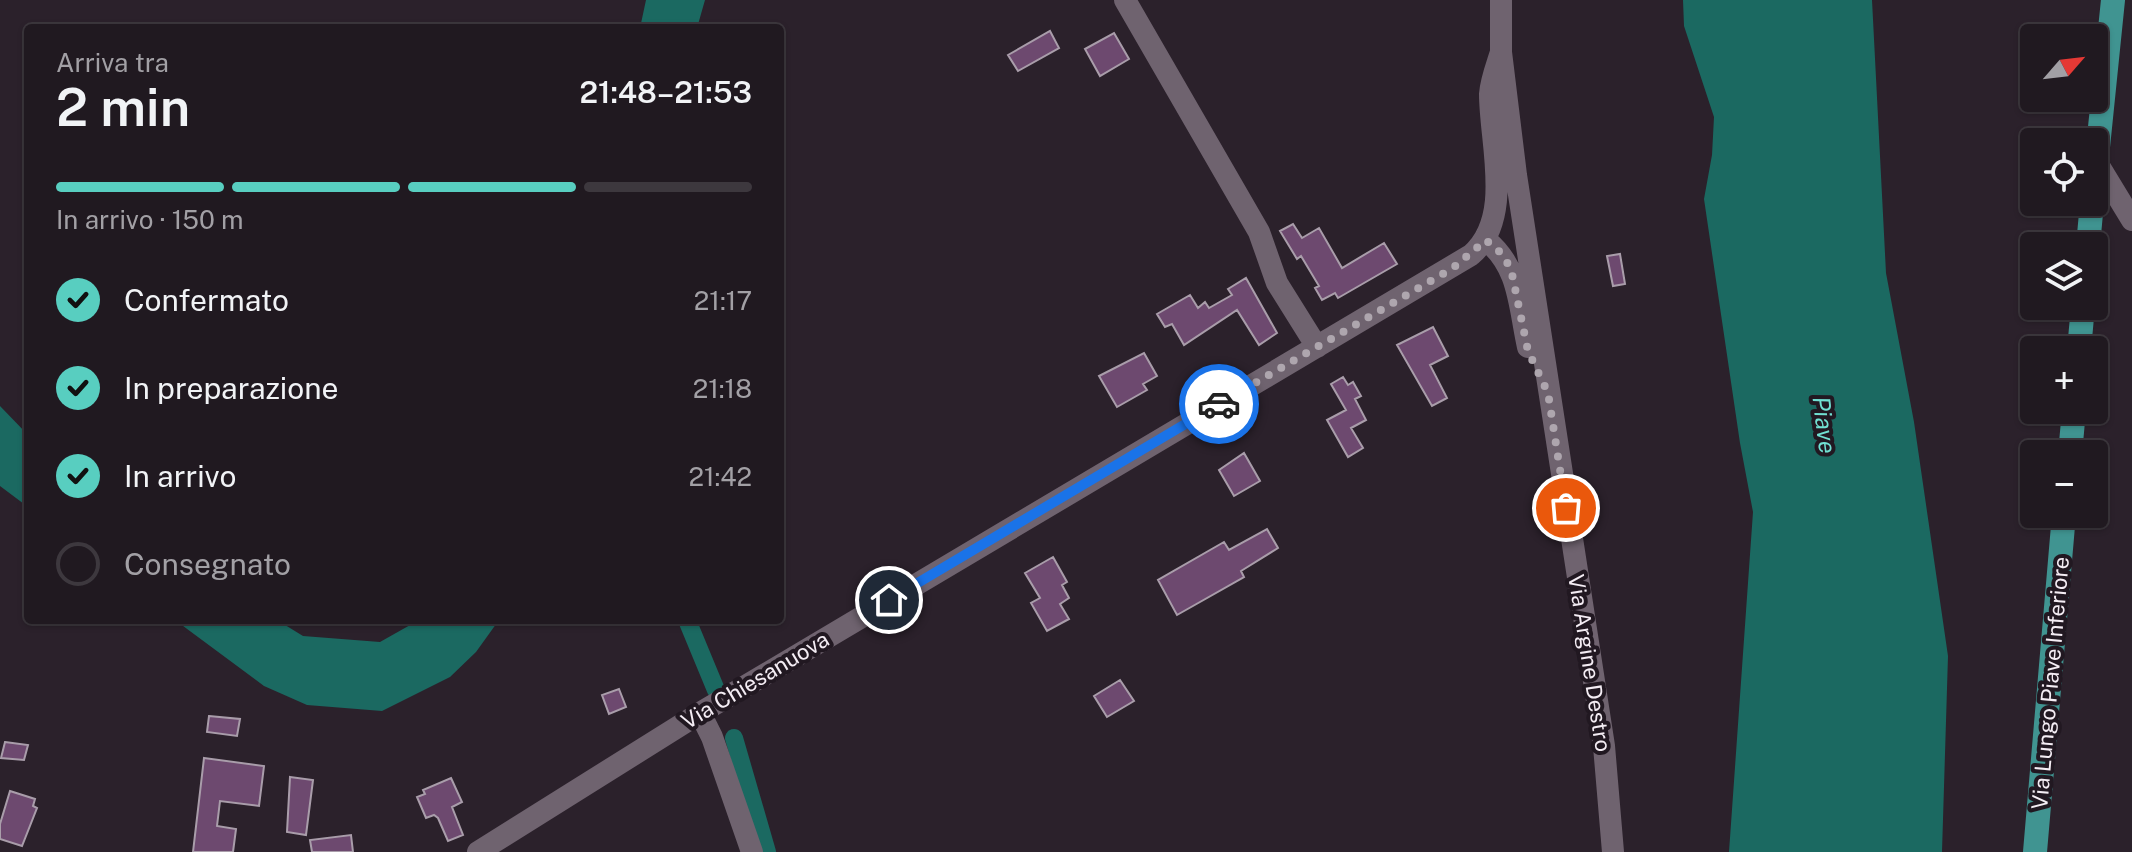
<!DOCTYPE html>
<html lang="it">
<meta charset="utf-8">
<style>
body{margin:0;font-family:"Public Sans",sans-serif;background:#282229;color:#f1f3f6;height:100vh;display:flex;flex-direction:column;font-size:30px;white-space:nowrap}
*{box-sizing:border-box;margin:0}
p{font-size:26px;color:#a2a0a5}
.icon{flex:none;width:44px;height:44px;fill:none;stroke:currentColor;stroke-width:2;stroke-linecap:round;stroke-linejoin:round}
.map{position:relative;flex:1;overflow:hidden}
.drawer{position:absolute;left:24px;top:24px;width:760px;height:600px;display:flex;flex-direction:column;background:#201920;border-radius:8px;box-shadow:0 2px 6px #0004,0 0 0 2px #3d383e}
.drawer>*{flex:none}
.needle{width:52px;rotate:62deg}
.fabs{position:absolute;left:2020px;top:24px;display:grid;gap:16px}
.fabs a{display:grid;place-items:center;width:88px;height:88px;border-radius:8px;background:#201920;box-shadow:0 2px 6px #0004,0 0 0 2px #3d383e;font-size:40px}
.pin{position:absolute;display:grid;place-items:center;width:68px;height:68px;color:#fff;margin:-34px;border:4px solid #fff;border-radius:50%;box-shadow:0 2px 8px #0007}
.courier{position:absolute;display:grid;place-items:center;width:80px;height:80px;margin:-40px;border:6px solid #1a73e8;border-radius:50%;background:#fff;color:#222;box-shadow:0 2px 10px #0007}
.head em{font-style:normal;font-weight:600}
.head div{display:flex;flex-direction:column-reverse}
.head{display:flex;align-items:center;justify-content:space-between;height:136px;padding:0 32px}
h1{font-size:52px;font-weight:600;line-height:60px}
.bar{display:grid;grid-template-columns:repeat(4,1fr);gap:12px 8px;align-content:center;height:96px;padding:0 32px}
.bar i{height:10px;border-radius:6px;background:#3d383e}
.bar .on{background:#58cec0}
.bar p{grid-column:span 4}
ol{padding:0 32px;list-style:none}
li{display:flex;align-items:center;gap:24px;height:88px}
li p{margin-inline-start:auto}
li .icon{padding:8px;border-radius:50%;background:#58cec0;color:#111;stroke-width:4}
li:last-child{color:#a2a0a5}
li i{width:44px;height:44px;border:4px solid #3d383e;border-radius:50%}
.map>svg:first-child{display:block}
</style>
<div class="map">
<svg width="2132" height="852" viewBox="0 0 2132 852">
<rect width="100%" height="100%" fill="#2b212b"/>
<path fill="#1b6961" d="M646,0H705L697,28H640Z
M1683,0H1872L1886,273L1914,422L1948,656L1942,852H1729L1753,512L1740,443L1704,199L1712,155L1714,117L1684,26Z
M0,406L28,435V507L0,486Z
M175,620H277L303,636L380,642L419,620H499L476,652L450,677L382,711L307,705L264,686Z"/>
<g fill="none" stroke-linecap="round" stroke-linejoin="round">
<path stroke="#1b6961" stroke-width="18" d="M687,620L716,690
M734,738L767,852"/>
</g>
<path fill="#6d496f" stroke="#a99daa" stroke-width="2" d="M1050,31L1059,48L1018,71L1008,55Z
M1114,33L1129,59L1100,76L1085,49Z
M1293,224L1302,238L1319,228L1342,268L1384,243L1397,264L1338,298L1335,293L1322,300L1315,288L1319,286L1301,256L1297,259L1280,231Z
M1620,254L1625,284L1613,286L1607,256Z
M1246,278L1277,333L1259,345L1237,310L1184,345L1172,324L1165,327L1157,314L1190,295L1198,308L1205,302L1209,308L1232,295L1228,289Z
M1433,327L1448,356L1430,365L1447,398L1432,406L1397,345Z
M1144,353L1157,376L1143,384L1147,390L1117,407L1099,376Z
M1343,377L1348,385L1353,382L1361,396L1355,399L1366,420L1351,428L1363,448L1348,457L1327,420L1346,410L1331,384Z
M1244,453L1260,481L1234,496L1219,470Z
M1267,529L1278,548L1241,571L1244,577L1177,615L1158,580L1224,542L1229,550Z
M1053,557L1067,582L1062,585L1069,598L1060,604L1069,619L1047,631L1031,603L1040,598L1025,573Z
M1120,680L1134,701L1107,717L1094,696Z
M619,689L626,707L609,714L602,695Z
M209,716L240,719L237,736L207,732Z
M5,742L28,745L24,760L1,758Z
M204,758L264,766L259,806L220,801L217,826L236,829L233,852H193Z
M290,777L313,780L306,835L287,832Z
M451,778L462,802L452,807L463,835L448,841L438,818L434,815L426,818L417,797L425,794L423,790Z
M10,791L35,799L33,806L37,808L22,846L0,839V824Z
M351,835L353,852H312L310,840Z"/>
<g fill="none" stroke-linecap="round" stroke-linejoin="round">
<path stroke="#6f636f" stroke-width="22" d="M1125,0L1259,232L1277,283L1317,347
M1501,0V52L1516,175L1604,746L1613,852
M2096,161L2132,220
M1486,240C1520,267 1519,307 1528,347
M700,713L712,737L752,852
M478,852L700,713L1471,255C1514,218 1490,144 1490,94C1491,80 1497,65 1501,52"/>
<path stroke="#409491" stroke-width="24" d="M2094,186L2113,0
M2088,246L2092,202
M2079,350L2083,306
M2070,454L2074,410
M2035,852L2064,514"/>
</g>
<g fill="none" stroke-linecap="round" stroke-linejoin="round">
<path stroke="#aea6ae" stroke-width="8" stroke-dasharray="0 14.4" d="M1219,404L1453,268L1486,240L1502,254L1511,269L1528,351L1548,393L1566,508"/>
<path stroke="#1a73e8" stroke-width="10" d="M889,600L1219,404"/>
</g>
<g text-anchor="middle" stroke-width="8" stroke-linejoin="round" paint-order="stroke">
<g font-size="22" fill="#f4edf4" stroke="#211821">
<text transform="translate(1590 663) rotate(81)" y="8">Via Argine Destro</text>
<text transform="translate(755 680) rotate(-31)" y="8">Via Chiesanuova</text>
<text transform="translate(2050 683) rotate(-85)" y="8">Via Lungo Piave Inferiore</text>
</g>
<g font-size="24" font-style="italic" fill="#71e0d2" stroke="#211821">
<text transform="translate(1824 425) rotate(83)" y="8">Piave</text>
</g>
</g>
</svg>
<div class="fabs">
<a><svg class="needle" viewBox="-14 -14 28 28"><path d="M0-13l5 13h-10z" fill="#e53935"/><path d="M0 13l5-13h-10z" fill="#a2a0a5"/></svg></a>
<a><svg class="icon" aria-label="locate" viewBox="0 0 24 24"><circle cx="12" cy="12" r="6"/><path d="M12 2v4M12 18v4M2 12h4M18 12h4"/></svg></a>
<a><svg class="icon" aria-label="layers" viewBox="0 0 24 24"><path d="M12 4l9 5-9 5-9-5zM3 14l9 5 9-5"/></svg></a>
<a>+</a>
<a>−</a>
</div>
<div class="pin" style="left:1566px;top:508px;background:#ea580c"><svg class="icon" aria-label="bag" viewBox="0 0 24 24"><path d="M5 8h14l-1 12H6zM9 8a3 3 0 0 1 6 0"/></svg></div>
<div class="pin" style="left:889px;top:600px;background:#1f2937"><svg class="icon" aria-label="home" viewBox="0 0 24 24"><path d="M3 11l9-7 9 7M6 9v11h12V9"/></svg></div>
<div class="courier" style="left:1219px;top:404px"><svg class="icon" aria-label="car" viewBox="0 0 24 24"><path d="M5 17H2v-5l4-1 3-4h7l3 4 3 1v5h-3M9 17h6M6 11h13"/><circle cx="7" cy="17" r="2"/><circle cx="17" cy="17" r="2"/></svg></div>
<section class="drawer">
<div class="head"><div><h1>2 min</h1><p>Arriva tra</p></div><em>21:48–21:53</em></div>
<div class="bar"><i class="on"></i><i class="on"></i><i class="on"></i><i></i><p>In arrivo · 150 m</p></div>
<ol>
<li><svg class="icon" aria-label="check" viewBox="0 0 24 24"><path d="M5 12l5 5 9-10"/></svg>Confermato<p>21:17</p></li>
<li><svg class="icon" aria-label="check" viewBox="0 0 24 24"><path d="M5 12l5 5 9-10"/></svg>In preparazione<p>21:18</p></li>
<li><svg class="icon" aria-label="check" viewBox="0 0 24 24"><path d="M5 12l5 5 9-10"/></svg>In arrivo<p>21:42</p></li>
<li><i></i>Consegnato</li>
</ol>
</section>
</div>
